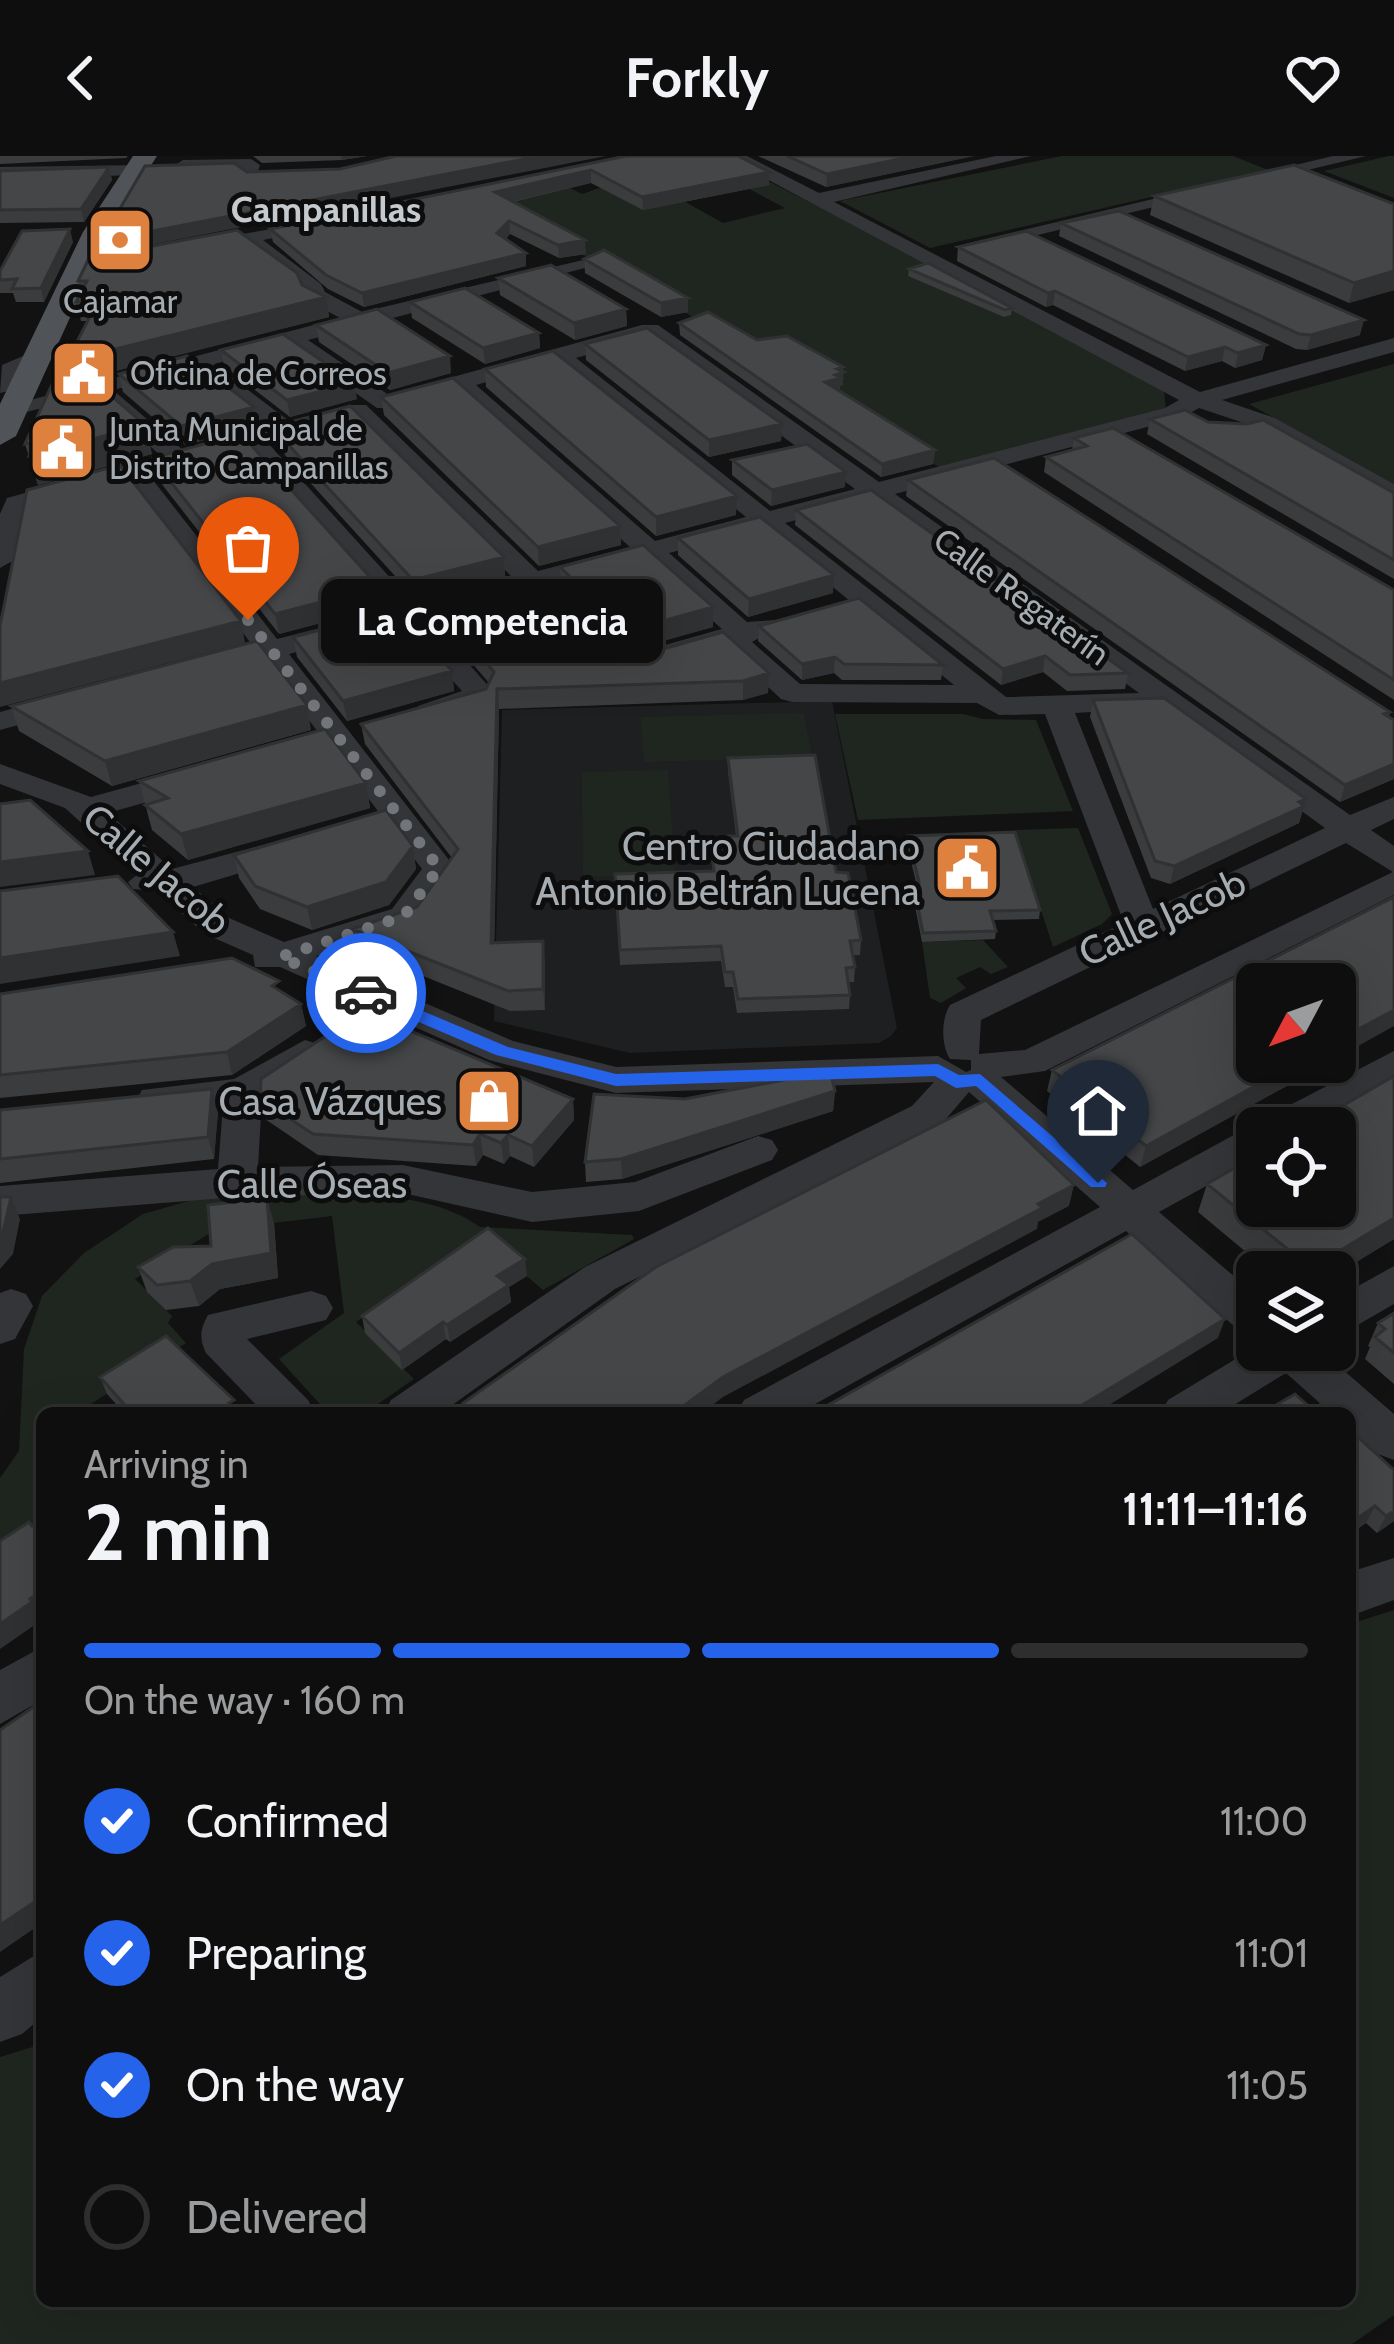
<!DOCTYPE html>
<meta charset="utf-8">
<style>
body{margin:0;font-family:Cabin,sans-serif;background:#171717;color:#f1f3f6;height:100vh;display:flex;flex-direction:column;font-size:45px;white-space:nowrap}
*{box-sizing:border-box;margin:0}
p{font-size:39px;color:#9b9c9e}
.icon{flex:none;width:66px;height:66px;fill:none;stroke:currentColor;stroke-width:2;stroke-linecap:round;stroke-linejoin:round}
.map{position:relative;flex:1;overflow:hidden}
.side{position:absolute;left:36px;top:1251px;width:1320px;height:900px;display:flex;flex-direction:column;background:#0e0e0e;border-radius:18px;box-shadow:0 12px 48px #0002,0 0 0 3px #2e2e2e}
.side>*{flex:none}
.needle{width:78px;rotate:229deg}
.tools{position:absolute;left:1236px;top:807px;display:grid;gap:24px}
.tools a{display:grid;place-items:center;width:120px;height:120px;border-radius:18px;background:#0e0e0e;box-shadow:0 12px 48px #0002,0 0 0 3px #2e2e2e;font-size:60px}
.pin{position:absolute;display:grid;place-items:center;width:102px;height:102px;color:#fff;margin:-123px -51px;border-radius:50% 50% 50% 0;rotate:-45deg;box-shadow:0 0 12px #0007}
.pin .icon{rotate:45deg}
.courier{position:absolute;display:grid;place-items:center;width:120px;height:120px;margin:-60px;border:9px solid #2563eb;border-radius:50%;background:#fff;color:#222;box-shadow:0 3px 15px #0007}
.bubble{position:absolute;height:84px;border-radius:18px;background:#0e0e0e;box-shadow:0 12px 48px #0002,0 0 0 3px #2e2e2e;font-size:39px;font-weight:700;line-height:84px;text-align:center}
.head em{font-style:normal;font-weight:700}
.head div{display:flex;flex-direction:column-reverse}
.head{display:flex;align-items:center;justify-content:space-between;height:204px;padding:0 48px}
h1{font-size:78px;font-weight:700;line-height:90px}
.bar{display:grid;grid-template-columns:repeat(4,1fr);gap:18px 12px;align-content:center;height:144px;padding:0 48px}
.bar i{height:15px;border-radius:9px;background:#2e2e2e}
.bar .selected{background:#2563eb}
.bar p{grid-column:span 4}
ol{padding:0 48px;list-style:none}
li{display:flex;align-items:center;gap:36px;height:132px}
li p{margin-inline-start:auto}
li .icon{padding:12px;border-radius:50%;background:#2563eb;color:#fff;stroke-width:4}
li:last-child{color:#9b9c9e}
li i{width:66px;height:66px;border:6px solid #2e2e2e;border-radius:50%}
header{display:flex;justify-content:space-between;align-items:center;height:156px;padding:0 48px;background:#0e0e0e;font-size:54px;font-weight:700}
.map>svg:first-child{display:block}
</style>
<header><svg class="icon" aria-label="back" viewBox="0 0 24 24"><path d="M15 5l-7 7 7 7"/></svg>Forkly<svg class="icon" aria-label="heart" viewBox="0 0 24 24"><path d="M12 20l-8-8c-3-5 5-10 8-4 3-6 11-1 8 4z"/></svg></header>
<div class="map">
<svg width="1394" height="2188" viewBox="0 0 1394 2188">
<rect width="100%" height="100%" fill="#121213"/>
<path fill="#1e1f20" d="M832,545L897,872L891,880L879,887L630,897L494,865L502,554Z"/>
<path fill="#1f261f" d="M1062,0H1233L1268,14L930,92L840,45Z
M1394,0V42L1324,15L1389,0Z
M728,5L899,91L1164,235L1166,253L939,311L727,180L478,40L552,23L582,38L637,19L723,67L785,52L736,26Z
M1394,208V328L1249,248Z
M804,557L812,601L644,606L641,561Z
M835,558H963L983,563L1036,564L1073,655L858,664Z
M668,614L675,719L583,721L582,616Z
M1078,672L1112,758L1102,768L1053,791L1015,674Z
M983,784L1008,811L991,818L980,811L956,822L966,832L941,847L930,842L922,786Z
M231,1033C299,1036 426,1029 480,1071L632,1079L634,1083L543,1134L482,1082L356,1166L414,1223L365,1257H328L279,1203L344,1157L332,1060L215,1074L135,1123L172,1160L168,1167L186,1187L77,1257H42V1362L0,1391V1322L19,1295L24,1193L42,1140L84,1097L143,1058Z
M1394,1454V2159L1352,2188H0V1901L42,1888V2145H1350V1468Z"/>
<g fill="none" stroke-linecap="round" stroke-linejoin="round">
<path fill="#333538" fill-rule="evenodd" d="M724,0H747L819,37L996,0H1031L834,46L1200,236L1394,182V196L1222,244L1275,262L1394,328V347L1259,272L1199,252L1181,262L895,338L1350,659L1394,641V663L1371,674L1394,690V739L1045,915L1001,921L1133,1034L1243,974L1260,971L1265,962L1394,895V925L1310,972H1257V1002L1159,1056L1257,1140V1182L1242,1177L1126,1075L799,1257H737L744,1244L1100,1051L969,936L940,970L615,1133L441,1257H384L391,1244L585,1111L912,950L934,926L616,937L489,904L280,811H255L253,799L205,778L157,735L133,733L128,726L138,718L65,652L0,628V608L91,641L196,612L207,615L212,622L207,629L108,657L172,713L289,682L301,685L306,692L301,699L193,731L229,762L284,786L392,753L422,713L264,505L209,519L199,516L194,510L199,504L253,490L124,320L120,315L124,310H142L277,483L390,454L246,292L178,309L169,307L93,239L11,260L0,252L340,162L307,144L304,134L243,88L190,98L183,96V88L331,63V71L263,84L321,128L325,136L362,156L600,100V108L308,184L393,242V252H377L287,189L214,208L289,265L336,257V267L267,286L414,448L513,422L350,259V249H366L538,415L630,391L455,235L406,248L394,241L398,236L642,169H658L879,326L1165,252L1179,244ZM647,182L855,333L770,355L576,202ZM555,207L746,361L655,385L476,229ZM192,214L266,271L183,294L113,234ZM871,344L1139,537L1006,541L785,367ZM761,373L954,529L800,528L752,486L779,470L775,464L747,466L669,397ZM644,404L722,473L626,500L552,428ZM527,435L610,517L620,520L724,490L781,543L792,546L977,547L999,559L1045,558L1124,767L950,849C941,863 941,889 950,903L971,904V914L966,916L938,900L616,911L513,885L316,800L416,769L456,713L289,498L402,468L462,535L418,550L414,556L418,562L429,565L487,548L492,534L427,461ZM1159,552L1325,672L1153,753L1075,557ZM1346,687L1393,716L1025,894L979,898L981,864Z
M1333,0H1366L975,94L965,88Z
M251,3L260,9L256,22H242L240,15L183,16L174,10L183,4Z
M144,9V17L137,19L0,23V11Z
M35,195L43,197V207L19,219L8,235L0,237L2,209Z
M79,322L92,330L88,335L28,352L14,404L0,412V358L7,342Z
M67,538L78,541L82,547L78,553L0,574V556Z
M305,884L318,888L324,897L318,906L262,941L258,1011L403,1009L532,1036L635,1026L758,980L772,984L778,994L772,1004L639,1055L532,1066L403,1037L237,1041L0,1060V1030L218,1013L223,950L156,956L142,952L137,943L142,934L234,923Z
M1394,1110V1148L1335,1182V1143Z
M11,1133L26,1138L33,1150L15,1183L0,1188V1137Z
M311,1135L326,1140L333,1152L326,1164L247,1183L308,1244L315,1257H264L206,1197C199,1182 200,1174 208,1159Z
M1257,1190L1320,1194L1394,1258V1304L1378,1298L1350,1274V1257H1331L1286,1217L1221,1257H1161L1168,1244Z
M1394,1402V1444L1350,1460V1416Z
M42,1491V1544L0,1568V1514Z
M42,1795V1861L22,1878L0,1886V1821Z"/>
<path fill="#505357" fill-rule="evenodd" d="M133,0H157L109,76L16,280L0,289V248L83,76Z"/>
</g>
<path fill="#3a3c3e" d="M0,0H128L126,2L0,8Z
M253,0H367L342,4L262,7Z
M626,0L769,16V29L643,54L591,27L513,46L586,98L559,102L510,78L506,83L526,97V110L364,151L328,133L273,86L270,73Z
M758,0H974L826,31Z
M109,11L112,24L84,66L0,67V15Z
M1154,40L1394,48V134L1349,147L1150,59Z
M1061,67L1360,179L1307,194L1296,193L1059,80Z
M73,86L44,146H16L13,137H0V124Z
M958,91L1266,189L1262,204L1235,212L1222,205L1185,215L1053,149L1046,151L957,105Z
M584,103L688,142V156L661,161L585,117Z
M909,113L1012,152L1011,159L1004,161L908,120Z
M498,122L626,153L627,170L575,184L500,139Z
M78,125L302,129L326,141L329,161L90,221L145,269L152,298L38,329L25,288L71,219L88,165H81L76,146L81,137Z
M410,146L539,177L540,192L485,208L412,162Z
M679,167L757,184L843,211V229L840,230L838,235L935,294L933,308L881,321L680,179Z
M316,169L451,217L390,234L319,186Z
M585,188L782,268L781,285L709,301L586,204Z
M221,194L357,243L290,261L224,210Z
M485,213L736,359L656,380L486,231Z
M119,218L257,270L185,289L123,236Z
M381,241L620,370L621,389L539,410L384,259Z
M1150,263L1208,266L1394,337V423L1147,278Z
M272,271L504,401L505,420L416,443L275,288Z
M1074,282L1394,434V544L1044,316L1046,301L1072,294Z
M152,302L379,431L382,451L279,478L157,322Z
M732,304L845,331L771,350L732,319Z
M908,324L1390,556L1389,561L1394,564V623L1340,646L906,340Z
M796,354L1128,517L1125,533L1067,535L1043,516L1001,529L795,369Z
M678,382L833,437L748,461L678,399Z
M560,411L713,451V471L627,495L561,431Z
M433,444L621,505L769,517L768,537L743,544L499,553L494,787L543,785L545,854L510,855L356,793L352,773L417,751L452,702L365,588L361,568L486,533L489,527L435,464Z
M759,470L943,509L941,524H842L834,517L802,524L758,485Z
M293,481L452,515L454,535L347,565L297,501Z
M1093,544L1306,643L1299,667L1170,728L1151,722L1090,561Z
M11,550L311,574L112,630L19,575Z
M728,602L836,716L861,784L860,799H853L855,811L854,826H848L850,839L849,853L737,857L733,831H725L721,805L620,809L615,718L712,715V698L728,697V680H736L728,616Z
M139,625L366,627L370,652L188,704L152,674Z
M908,680L1040,754L1039,763L992,764L996,775L995,783L922,786L912,735L913,726H916L907,689Z
M413,690L416,713L389,749L312,774L260,753L239,722L234,699Z
M281,835L301,848L306,870L232,919L0,942V838Z
M1257,906H1330L1140,1011L1047,935L1052,914Z
M212,933L218,955L214,1003L0,1027V954Z
M835,935L833,955L622,1023L586,1026L585,1006L685,943Z
M260,943H573L574,964L534,1011L510,1000L504,1008L483,999L476,1010L318,999L265,963Z
M1207,1028L1394,1083L1335,1119V1116H1270L1198,1056Z
M274,1067L278,1122L220,1133L199,1150L166,1154L147,1136L138,1111L211,1090Z
M527,1120L509,1131L511,1146L450,1186L446,1183L402,1214L365,1177L362,1160Z
M1394,1157V1228L1365,1203L1370,1191L1368,1190L1378,1167Z
M100,1221L238,1256L239,1257H124L107,1238Z
M1350,1274L1394,1314V1365L1377,1377L1366,1367L1350,1378Z"/>
<path fill="#303132" d="M341,0H367L342,4Z
M540,0H606L104,98L101,85Z
M914,0H974L826,31L827,18Z
M109,11L112,24L84,66L81,53Z
M591,14V27L496,49L495,36Z
M769,16V29L643,54L642,41Z
M509,65L510,78L498,91L497,77Z
M70,73L73,86L44,146L41,132Z
M585,84L586,98L559,102L558,89Z
M526,97V110L364,151L362,137Z
M1394,115V134L1349,147L1354,127Z
M1055,135L1053,149L1046,151L1048,137Z
M326,141L329,161L73,226L67,205Z
M688,142V156L661,161V147Z
M626,153L627,170L575,184L574,167Z
M1364,164L1360,179L1307,194L1311,179Z
M539,177L540,192L485,208L483,192Z
M1266,189L1262,204L1235,212L1238,197Z
M1225,191L1222,205L1185,215L1188,201Z
M450,200L451,217L390,234L388,217Z
M843,211V229L840,230V235L824,239L825,226L837,213Z
M354,227L357,243L290,261L287,244Z
M254,251L257,270L185,289L181,270Z
M782,268L781,285L709,301V284Z
M145,269L152,298L38,329L29,300Z
M935,294L933,308L881,321L882,308Z
M846,316L845,331L771,350L772,334Z
M737,340L736,359L656,380V361Z
M620,370L621,389L539,410L538,391Z
M504,401L505,420L416,443L413,424Z
M834,419L833,437L748,461L749,443Z
M379,431L382,451L279,478L275,458Z
M713,451V471L627,495V475Z
M241,465L245,487L0,551V527Z
M1045,500L1043,516L1001,529L1003,513Z
M835,501L834,517L802,524V508Z
M452,515L454,535L347,565L343,545Z
M769,517L768,537L743,544V525Z
M497,533L499,553L494,808L491,787Z
M307,549L311,574L112,630L105,605Z
M1394,608V623L1340,646L1345,629Z
M366,627L370,652L188,704L181,678Z
M1306,643L1299,667L1170,728L1174,710Z
M413,690L416,713L389,749L312,774L307,751Z
M88,695L95,719L0,731V706Z
M173,776L180,800L0,828V802Z
M543,785L545,806V854L543,833Z
M301,848L306,870L232,919L227,896Z
M1394,854V870L1335,903V886Z
M1299,906H1330L1140,1011L1146,990Z
M212,933L218,955L214,1003L208,981Z
M835,935L833,955L622,1023L621,1003Z
M573,943L574,964L534,1011L532,990Z
M480,978L483,999L476,1010L473,989Z
M508,979L510,1000L504,1008L501,987Z
M1074,1029L1069,1050L1038,1066L1037,1073L723,1241L702,1257H674L723,1221Z
M11,1041L20,1063L13,1098L0,1113V1079Z
M267,1042L274,1067L278,1122L220,1133L199,1150L190,1125Z
M1394,1062V1083L1335,1119V1116H1310L1311,1112Z
M525,1103L527,1120L509,1131L511,1146L450,1186L447,1169L497,1120Z
M1225,1163L1218,1182L1096,1257H1069Z
M443,1166L446,1183L402,1214L399,1197Z
M1375,1350L1366,1367L1350,1378L1352,1366Z
M1394,1355V1365L1377,1377L1386,1360Z
M42,1435V1459L40,1460L42,1464L0,1493V1468Z
M42,1741V1767L0,1796V1769Z"/>
<path fill="#444648" stroke="#303132" stroke-width="3" d="M396,0H540L101,85L145,10L234,7L247,16L340,13Z
M626,0H738L769,16L642,41L591,14L495,36L585,84L558,89L509,65L497,77L526,97L362,137L326,119L270,73Z
M787,0H914L827,18Z
M1294,9L1394,48V115L1354,127L1154,40Z
M109,11L81,53L0,54V15Z
M1119,55L1364,164L1311,179L1299,178L1061,67Z
M70,73L41,132L12,133L17,123L0,124V115L22,75Z
M237,74L297,117L302,129L326,141L67,205L98,145L76,146L87,125H78L89,102Z
M1026,75L1266,189L1238,197L1225,191L1188,201L1055,135L1048,137L958,91Z
M604,94L688,142L661,147L584,103Z
M928,107L1012,152L1005,154L909,113Z
M551,109L626,153L574,167L498,122Z
M465,132L539,177L483,192L410,146Z
M377,153L450,200L388,217L316,169Z
M708,156L757,184L787,180L843,211L837,213L844,216L835,219L841,222L825,226L935,294L882,308L679,167Z
M647,172L782,268L709,284L585,188Z
M283,178L354,227L287,244L221,194Z
M553,195L737,340L656,361L485,213Z
M187,200L254,251L181,270L119,218Z
M84,216L145,269L29,300L32,287L25,288L54,224Z
M453,222L620,370L538,391L381,241Z
M350,250L504,401L413,424L272,271Z
M1185,254L1208,266L1247,268L1263,264L1394,337V404L1150,263Z
M1113,272L1394,434V524L1046,301L1087,290L1074,282Z
M241,278L379,431L275,458L152,302Z
M807,288L846,316L772,334L732,304Z
M994,302L1390,556L1384,558L1394,564V608L1345,629L908,324Z
M120,309L241,465L0,527V470L27,334Z
M871,334L1128,517L1070,519L1045,500L1003,513L796,354Z
M760,361L834,419L749,443L678,382Z
M643,389L713,451L627,475L560,411Z
M524,421L608,502L621,505L723,476L769,517L743,525L497,533L491,787L543,785V833L508,835L352,773L417,751L458,693L361,568L486,533L494,516L433,444Z
M859,442L943,509L844,508L835,501L802,508L759,470Z
M398,454L452,515L343,545L293,481Z
M257,485L307,549L105,605L11,550Z
M1164,542L1306,643L1299,646L1304,650L1174,710L1155,705L1093,544Z
M325,573L366,627L181,678L145,649L168,642L139,625Z
M815,599L836,716L848,717L861,784L850,785L855,811L846,812L850,839L738,843L733,816H725L721,790L620,794L615,718L714,715L712,698L731,697L728,680H738L728,602Z
M30,644L88,695L0,706V648Z
M386,654L413,690L386,726L307,751L255,730L234,699Z
M1015,676L1040,754L990,755L996,775L923,777L913,726H919L908,680Z
M118,720L173,776L0,802V735Z
M1394,741V854L1335,886V828H1257V906H1299L1146,990L1052,914Z
M232,802L279,825L272,830L301,848L227,896L0,919V838Z
M363,855L573,943L532,990L508,979L501,987L480,978L473,989L313,978L260,943L261,923Z
M830,915L835,935L621,1003L585,1006L594,938L685,943Z
M1394,920V1062L1311,1112L1207,1028L1257,999V1050H1335V972H1304Z
M212,933L208,981L0,1003V954Z
M986,944L1074,1029L1038,1048L1042,1052L723,1221L674,1257H475L463,1247L656,1111Z
M0,1041H11L3,1076L0,1079Z
M267,1042L271,1097L212,1108L190,1125L157,1129L138,1111L173,1091L211,1090L208,1049Z
M488,1072L525,1103L497,1120L509,1129L447,1169L443,1166L399,1197L362,1160Z
M1132,1078L1225,1163L1069,1257H814Z
M1394,1157V1197L1375,1181L1385,1173L1378,1167Z
M166,1180L234,1244L229,1247L239,1257H132L100,1221Z
M1295,1238L1312,1253L1321,1248L1331,1257H1262Z
M1350,1274L1394,1314V1355L1386,1360L1375,1350L1352,1366L1350,1364Z
M42,1364V1435L30,1443L32,1446L0,1468V1385L29,1366L32,1370Z
M42,1545V1741L0,1769V1574Z"/>
<path fill="#2563eb" d="M366,831L508,891L616,918L938,908L959,919L980,918L1107,1027L1105,1031H1091L976,930L956,932L935,920L616,930L496,899L360,841L357,837Z"/>
<g fill="none" stroke-linecap="round" stroke-linejoin="round">
<path stroke="#72767a" stroke-width="12" stroke-dasharray="0 21.6" d="M248,464L439,712L404,760L280,801L366,837"/>
</g>
<defs>
<symbol id="bank-square" viewBox="-11 -11 22 22"><rect x="-9" y="-9" width="18" height="18" rx="4" fill="#df813e" stroke="#0d0d0e"/><path d="M-6-4H6V4H-6ZM0-2.3a2.3 2.3 0 1 0 0 4.6a2.3 2.3 0 1 0 0-4.6Z" fill="#fff"/></symbol>
<symbol id="civic-square" viewBox="-11 -11 22 22"><rect x="-9" y="-9" width="18" height="18" rx="4" fill="#df813e" stroke="#0d0d0e"/><path d="M-.6-6.5H3V-4.5H.6V-3L4-1V1h2V6H-6V1h2V-1L-.6-3ZM-1.2 2.5V6h2.4V2.5Z" fill="#fff"/></symbol>
<symbol id="shop-square" viewBox="-11 -11 22 22"><rect x="-9" y="-9" width="18" height="18" rx="4" fill="#df813e" stroke="#0d0d0e"/><path d="M-5-2.5h2.3a2.7 3.5 0 0 1 5.4 0H5L5.5 6h-11ZM-1.5-2.5h3a1.5 2.3 0 0 0-3 0Z" fill="#fff"/></symbol>
</defs>
<g fill-rule="evenodd">
<use href="#bank-square" x="82" y="46" width="76" height="76"/>
<use href="#civic-square" x="46" y="179" width="76" height="76"/>
<use href="#civic-square" x="24" y="254" width="76" height="76"/>
<use href="#civic-square" x="929" y="674" width="76" height="76"/>
<use href="#shop-square" x="451" y="907" width="76" height="76"/>
</g>
<g text-anchor="middle" stroke-width="10" stroke-linejoin="round" paint-order="stroke">
<g font-size="33" fill="#a5acb2" stroke="#0d0d0e" text-anchor="start">
<text x="120" y="157" text-anchor="middle">Cajamar</text>
<text x="130" y="229">Oficina de Correos</text>
<text x="109" y="285">Junta Municipal de<tspan x="109" dy="38">Distrito Campanillas</tspan></text>
</g>
<g font-size="33" fill="#a5acb2" stroke="#0d0d0e">
<text transform="translate(1022 440) rotate(36)" y="12">Calle Regaterín</text>
</g>
<g font-size="36" font-weight="bold" fill="#c5cacf" stroke="#0d0d0e">
<text x="326" y="66">Campanillas</text>
</g>
<g font-size="39" fill="#a5acb2" stroke="#0d0d0e" text-anchor="end">
<text x="920" y="704">Centro Ciudadano<tspan x="920" dy="45">Antonio Beltrán Lucena</tspan></text>
<text x="442" y="959">Casa Vázques</text>
</g>
<g font-size="39" fill="#a5acb2" stroke="#0d0d0e">
<text transform="translate(157 713) rotate(40)" y="14">Calle Jacob</text>
<text transform="translate(1162 761) rotate(-25)" y="14">Calle Jacob</text>
<text x="312" y="1042">Calle Óseas</text>
</g>
</g>
</svg>
<div class="tools">
<a><svg class="needle" viewBox="-14 -14 28 28"><path d="M0-13l5 13h-10z" fill="#e53935"/><path d="M0 13l5-13h-10z" fill="#9b9c9e"/></svg></a>
<a><svg class="icon" aria-label="locate" viewBox="0 0 24 24"><circle cx="12" cy="12" r="6"/><path d="M12 2v4M12 18v4M2 12h4M18 12h4"/></svg></a>
<a><svg class="icon" aria-label="layers" viewBox="0 0 24 24"><path d="M12 4l9 5-9 5-9-5zM3 14l9 5 9-5"/></svg></a>
</div>
<div class="pin" style="left:248px;top:464px;background:#ea580c"><svg class="icon" aria-label="bag" viewBox="0 0 24 24"><path d="M5 8h14l-1 12H6zM9 8a3 3 0 0 1 6 0"/></svg></div>
<div class="pin" style="left:1098px;top:1027px;background:#1f2937"><svg class="icon" aria-label="home" viewBox="0 0 24 24"><path d="M3 11l9-7 9 7M6 9v11h12V9"/></svg></div>
<div class="courier" style="left:366px;top:837px"><svg class="icon" aria-label="car" viewBox="0 0 24 24"><path d="M5 17H2v-5l4-1 3-4h7l3 4 3 1v5h-3M9 17h6M6 11h13"/><circle cx="7" cy="17" r="2"/><circle cx="17" cy="17" r="2"/></svg></div>
<div class="bubble" style="left:321px;top:423px;width:342px">La Competencia</div>
<section class="side">
<div class="head"><div><h1>2 min</h1><p>Arriving in</p></div><em>11:11–11:16</em></div>
<div class="bar"><i class="selected"></i><i class="selected"></i><i class="selected"></i><i></i><p>On the way · 160 m</p></div>
<ol>
<li><svg class="icon" aria-label="check" viewBox="0 0 24 24"><path d="M5 12l5 5 9-10"/></svg>Confirmed<p>11:00</p></li>
<li><svg class="icon" aria-label="check" viewBox="0 0 24 24"><path d="M5 12l5 5 9-10"/></svg>Preparing<p>11:01</p></li>
<li><svg class="icon" aria-label="check" viewBox="0 0 24 24"><path d="M5 12l5 5 9-10"/></svg>On the way<p>11:05</p></li>
<li><i></i>Delivered</li>
</ol>
</section>
</div>
